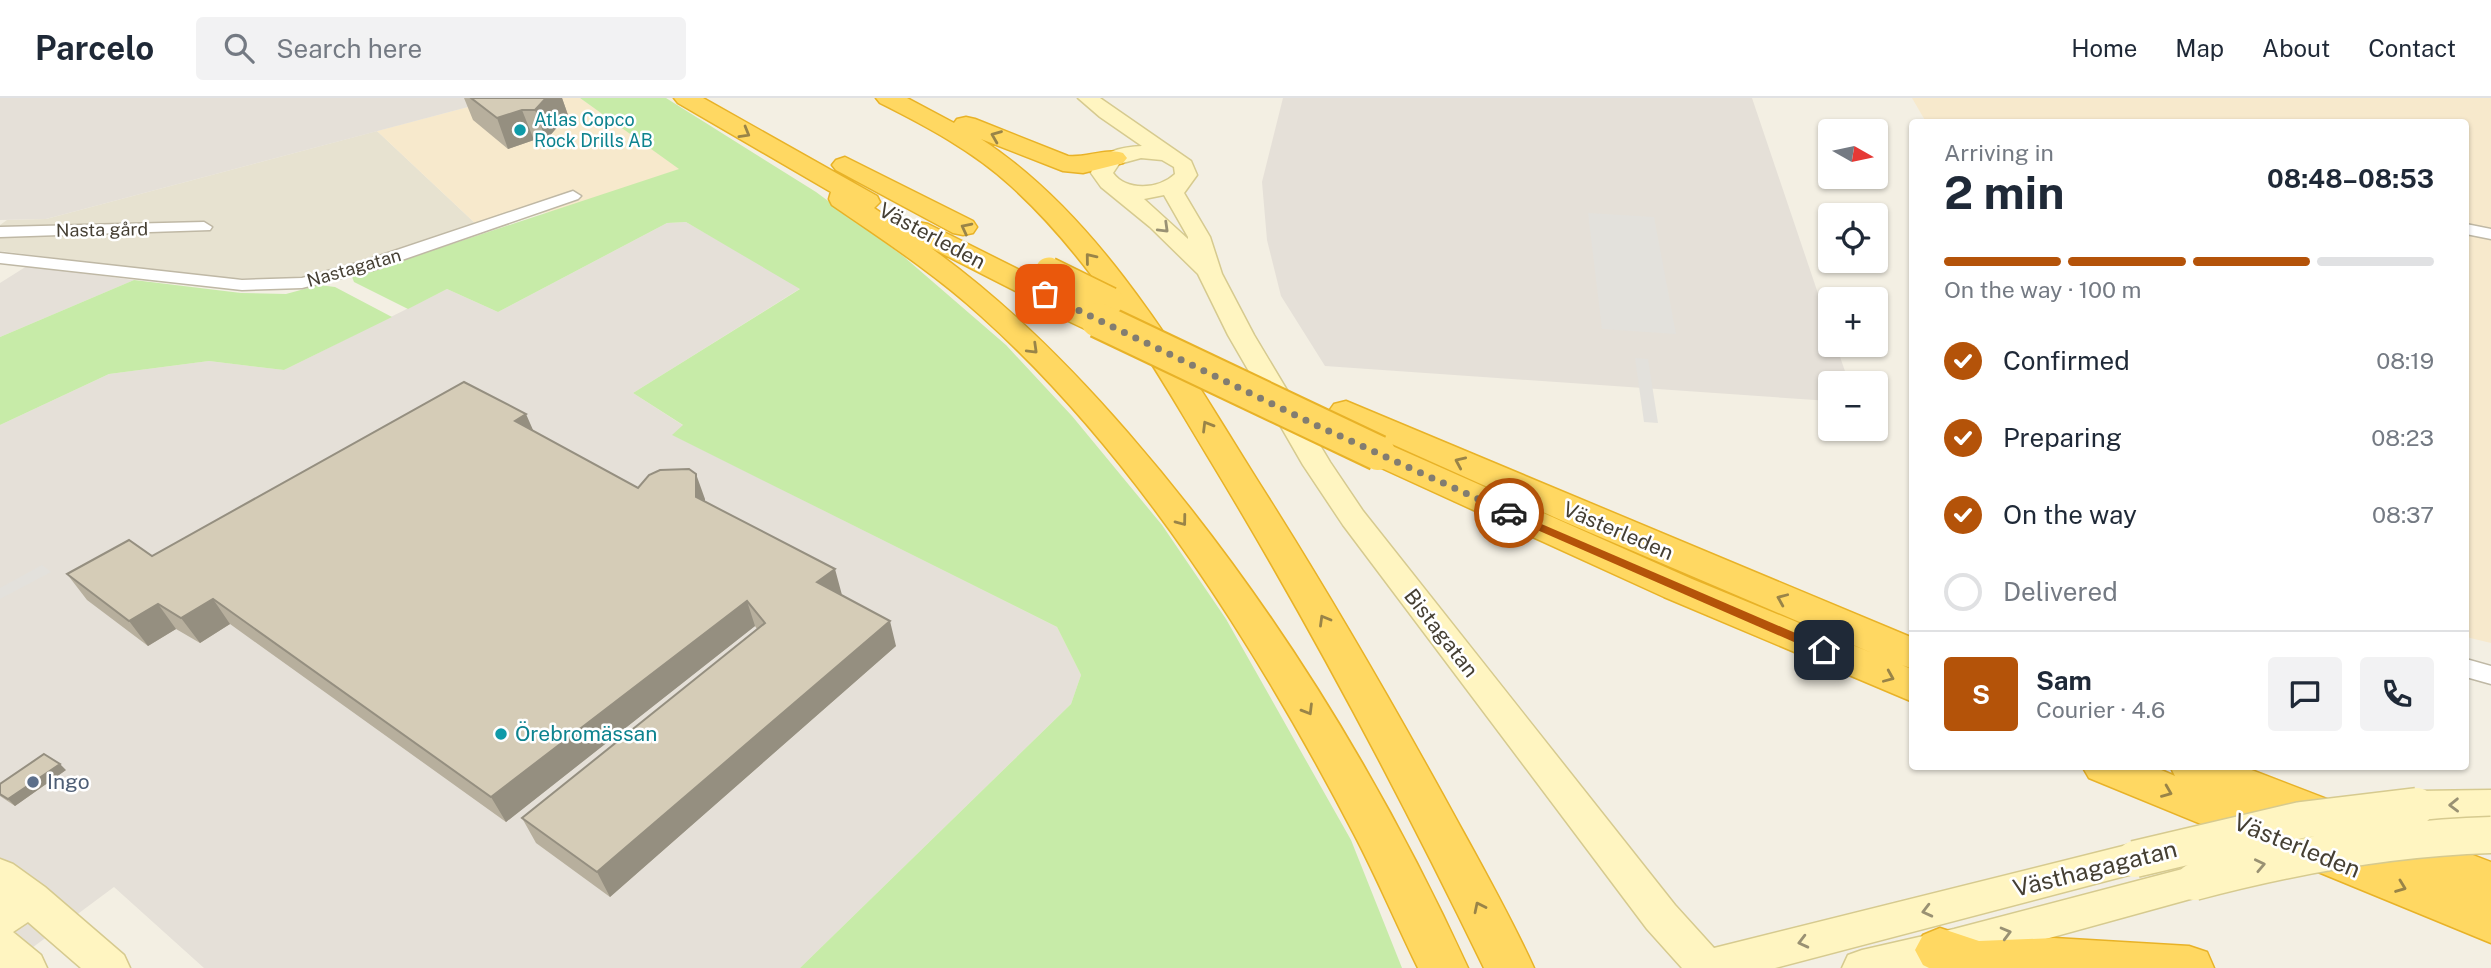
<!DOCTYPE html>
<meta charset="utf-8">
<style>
body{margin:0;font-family:"Public Sans",sans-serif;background:#f2f2f3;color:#1f2937;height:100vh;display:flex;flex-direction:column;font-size:26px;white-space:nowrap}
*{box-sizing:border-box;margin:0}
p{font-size:23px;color:#747a83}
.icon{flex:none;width:38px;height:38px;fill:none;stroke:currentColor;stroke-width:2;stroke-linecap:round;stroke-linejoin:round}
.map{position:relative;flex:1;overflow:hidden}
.sheet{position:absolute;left:1909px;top:21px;width:560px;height:651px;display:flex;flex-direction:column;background:#fff;border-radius:7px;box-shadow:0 2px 5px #0004}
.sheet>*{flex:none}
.needle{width:46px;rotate:99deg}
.buttons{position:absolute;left:1818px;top:21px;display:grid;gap:14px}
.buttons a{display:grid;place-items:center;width:70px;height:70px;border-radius:7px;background:#fff;box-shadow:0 2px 5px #0004;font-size:35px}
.pin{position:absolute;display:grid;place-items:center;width:60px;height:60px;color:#fff;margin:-30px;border-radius:14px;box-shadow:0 4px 10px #0006}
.courier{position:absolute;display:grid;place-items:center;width:70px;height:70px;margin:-35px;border:5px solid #b45309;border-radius:50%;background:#fff;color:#222;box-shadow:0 2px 9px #0007}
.headline em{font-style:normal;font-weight:700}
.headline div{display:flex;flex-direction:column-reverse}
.headline{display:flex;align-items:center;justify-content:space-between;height:119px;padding:0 35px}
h1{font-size:46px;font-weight:700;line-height:52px}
.bar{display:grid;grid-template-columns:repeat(4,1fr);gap:10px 7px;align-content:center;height:84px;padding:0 35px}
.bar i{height:9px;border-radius:5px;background:#e0e1e3}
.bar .on{background:#b45309}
.bar p{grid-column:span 4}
.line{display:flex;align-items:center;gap:18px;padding:0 35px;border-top:2px solid #e0e1e3}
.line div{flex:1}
.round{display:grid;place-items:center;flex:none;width:74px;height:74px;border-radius:7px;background:#f2f2f3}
ol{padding:0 35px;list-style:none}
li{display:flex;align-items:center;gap:21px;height:77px}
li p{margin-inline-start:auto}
li .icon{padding:7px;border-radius:50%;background:#b45309;color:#fff;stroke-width:4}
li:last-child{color:#747a83}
li i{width:38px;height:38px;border:4px solid #e0e1e3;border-radius:50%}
header{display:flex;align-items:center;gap:42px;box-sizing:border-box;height:98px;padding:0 35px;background:#fff;border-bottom:2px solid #e0e1e3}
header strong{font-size:33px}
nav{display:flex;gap:38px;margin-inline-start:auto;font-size:24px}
.search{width:490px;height:63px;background:#f2f2f3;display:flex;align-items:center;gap:18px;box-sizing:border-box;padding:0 24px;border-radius:7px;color:#747a83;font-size:26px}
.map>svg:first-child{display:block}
</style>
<header>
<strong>Parcelo</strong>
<div class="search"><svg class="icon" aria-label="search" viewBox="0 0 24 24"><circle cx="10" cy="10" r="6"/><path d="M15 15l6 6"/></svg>Search here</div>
<nav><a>Home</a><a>Map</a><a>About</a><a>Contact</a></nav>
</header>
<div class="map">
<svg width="2491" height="870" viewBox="0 0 2491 870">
<rect width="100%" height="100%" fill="#f3efe3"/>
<path fill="#e7e2d0" d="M377,33L477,127L347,170L304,181L218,180L0,153V127L7,122L46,121Z"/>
<path fill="#f7e9cc" d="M502,0H580L680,71L560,112L477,127L377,33Z
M1912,0H2491V545L2466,539V24H1926Z"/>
<path fill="#e5e0d8" d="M0,0H502L46,121L0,122Z
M1283,0H1752L1830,231V247H1836L1849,285H1830V303L1325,268L1281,198L1267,142L1262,84Z
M686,124L801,190L633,295L684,328L673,337L1057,529L1081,577L1071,606L800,870H204L114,789L5,870H0V327L109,276L209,263L284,272L447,191L498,214L667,125Z
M27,168L134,182L0,239V185Z"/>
<path fill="#c7eba8" d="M580,0H666L816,94L903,158L1006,247L1072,318L1162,427L1226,521L1351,742L1402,870H800L1071,606L1081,577L1057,529L672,337L683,327L633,295L800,191L686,124L667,125L498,214L447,191L408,211L354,184L352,179L679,71Z
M134,182L241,195L286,196L319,187L335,189L392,219L284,272L209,263L109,276L0,327V239Z"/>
<path fill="#e3e1dc" d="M1588,115L1654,119L1676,236L1602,231Z
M1635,260L1648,261L1658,325L1644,324Z
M42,467L51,474L0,501V490Z"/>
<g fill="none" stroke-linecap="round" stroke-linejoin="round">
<defs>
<path id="street" d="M573,93L581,98L578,101L373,172L302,190L242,192L0,165V155L242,182L302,180L361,164Z
M204,124L212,129L210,132L0,139V129Z
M2466,126L2491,131V141L2466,136Z
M2466,561L2491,568V586L2466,579Z"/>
<path id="secondary" d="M1078,0H1100L1191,63L1197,77L1184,95L1210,139L1222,176L1254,237L1330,364L1363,413L1675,807L1714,850L2135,745L2148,750L2154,761L2148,772L1775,870H1682L1647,831L1343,427L1303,367L1228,237L1198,176L1150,129L1101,89L1091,75C1098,53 1122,49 1142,48L1100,19ZM1141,60L1162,62L1174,69L1175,76C1159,91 1127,94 1113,75L1119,66ZM1164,97L1188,139V141L1144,101Z
M2491,692V722L2417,723L2404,718L2399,708L2404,698L2417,693Z
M0,761L13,766L45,789L124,857L130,870H81L28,824L13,834L41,857L47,870H0Z
M2194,768L2207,772L2213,784L2207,796L2194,800L1940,870H1842L1848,857L1862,852L1954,831Z"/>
<path id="highway" d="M674,0H703L877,98L880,104L874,110L905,131L908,126L918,124L928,126L1077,201L1081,207L1077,213L1066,216L1055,213L931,150C1005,203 1068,266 1128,335C1266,494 1380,678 1468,870H1418C1396,825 1377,780 1354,736C1258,552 1136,357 981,218C935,176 883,142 832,107L829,101L831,94L678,5Z
M876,0H907L954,25L957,21L966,19L975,21L1068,58C1086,60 1105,50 1123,55L1127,60L1123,65L1083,75L1063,73L981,41C1103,120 1185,267 1261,388C1325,489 1385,592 1443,697C1474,754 1507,811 1534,870H1484C1400,697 1310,527 1210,362C1153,267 1095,164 1011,88C973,53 926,28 880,5Z
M845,59L973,123L977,129L973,135L963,137L953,135L836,72L832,67L836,62Z
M1346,303L1913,540V571L1902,567L1913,572V604L1664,499L1366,363L1361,355L1366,347L1378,344L1390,347L1692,481L1872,555L1563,423L1334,320L1329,313L1334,306Z
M2082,668H2152L2175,678L2170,668H2241L2491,764V845L2089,680Z
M1940,830L1979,843L2054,840L2189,848L2207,854L2214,870H1929L1923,867L1915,852L1923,837Z"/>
</defs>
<use href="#street" stroke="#bfb8a5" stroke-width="3"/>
<use href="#secondary" stroke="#d6ca8f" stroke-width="3"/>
<use href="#highway" stroke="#e8b227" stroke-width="3"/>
<use href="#street" fill="#fff" fill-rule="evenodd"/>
<use href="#secondary" fill="#fff5c1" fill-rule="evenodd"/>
<use href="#highway" fill="#ffd862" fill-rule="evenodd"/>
<defs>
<path id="secondary-bridge" d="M2135,761L2301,722L2417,708
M2194,784C2292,758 2389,740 2491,737"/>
<path id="highway-bridge-far1" d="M1049,173L1110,203
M1066,207L1102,224"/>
<path id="highway-bridge" d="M1098,222L1378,355"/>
</defs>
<use href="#secondary-bridge" stroke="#d6ca8f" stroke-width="39" stroke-linecap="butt"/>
<use href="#highway-bridge-far1" stroke="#e8b227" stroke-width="30" stroke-linecap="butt"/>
<use href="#highway-bridge" stroke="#e8b227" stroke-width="38" stroke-linecap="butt"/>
<use href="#secondary-bridge" stroke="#fff5c1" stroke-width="36"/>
<use href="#highway-bridge-far1" stroke="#ffd862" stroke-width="27"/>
<use href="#highway-bridge" stroke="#ffd862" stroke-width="34"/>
</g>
<path fill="#b7af9d" d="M464,0H562L568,17L546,42H534L508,51L473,22Z
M534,334L638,390L705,401V404L842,497H841L896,548L610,799L536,745L522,720L757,531L755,528L506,724L230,526L200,545L176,531L148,548L87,502L67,476L152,458Z
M66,672L15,708L0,698V686Z"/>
<path fill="#958f80" d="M546,0H562L568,17L546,42L535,12Z
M522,12L534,42L508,51L497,20Z
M526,316L537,341L515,323Z
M696,376L705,401V424L696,399Z
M835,471L842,497L825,510L817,484Z
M213,501L230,526L200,545L181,520Z
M747,503L755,528L506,724L491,699Z
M158,506L176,531L148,548L129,523Z
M890,523L896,548L610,799L597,774Z
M60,666L66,672L15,708L8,701Z"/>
<path fill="#d5ccb7" stroke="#958f80" stroke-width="2" d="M471,0H546L535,12H522L497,20Z
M464,284L526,316L515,323L638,390L649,377L660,372L689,371L696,376V399L835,471L817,484L890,523L597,774L522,720L765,525L747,503L491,699L213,501L181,520L158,506L129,523L67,476L129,442L152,458Z
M44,656L60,666L8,701L0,696V686Z"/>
<defs><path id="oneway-chevron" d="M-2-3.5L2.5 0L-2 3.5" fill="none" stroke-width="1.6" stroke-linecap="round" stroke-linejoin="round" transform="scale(1.75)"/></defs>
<g stroke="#998448">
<use href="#oneway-chevron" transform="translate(745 35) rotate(30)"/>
<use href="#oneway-chevron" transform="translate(996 38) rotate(-158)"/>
<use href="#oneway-chevron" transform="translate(966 130) rotate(-153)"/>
<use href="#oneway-chevron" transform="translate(1090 160) rotate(-129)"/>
<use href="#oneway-chevron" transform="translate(1033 251) rotate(44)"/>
<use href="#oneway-chevron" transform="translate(1207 328) rotate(-121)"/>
<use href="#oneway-chevron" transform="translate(1460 364) rotate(-156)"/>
<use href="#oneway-chevron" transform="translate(1182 423) rotate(53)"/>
<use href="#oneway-chevron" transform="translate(1782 501) rotate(-157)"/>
<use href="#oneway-chevron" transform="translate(1324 522) rotate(-120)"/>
<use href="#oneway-chevron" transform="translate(1889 579) rotate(23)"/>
<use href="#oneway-chevron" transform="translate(1308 612) rotate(59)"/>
<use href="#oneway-chevron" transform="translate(2167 694) rotate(22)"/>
<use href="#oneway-chevron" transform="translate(2401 789) rotate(21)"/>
<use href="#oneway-chevron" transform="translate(1479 809) rotate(-116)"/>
</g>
<g stroke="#999173">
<use href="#oneway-chevron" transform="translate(1164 130) rotate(44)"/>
<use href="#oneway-chevron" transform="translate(2454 707) rotate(179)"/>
<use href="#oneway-chevron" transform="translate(2260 767) rotate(-12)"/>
<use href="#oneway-chevron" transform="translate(1927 813) rotate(166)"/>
<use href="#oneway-chevron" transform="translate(2006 835) rotate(-15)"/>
<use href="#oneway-chevron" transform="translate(1803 844) rotate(166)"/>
</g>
<path fill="#b45309" d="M1509,412L1828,549L1830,552L1824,556L1819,555L1505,418L1504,415Z"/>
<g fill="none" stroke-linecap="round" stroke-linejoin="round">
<path stroke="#827d71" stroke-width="7" stroke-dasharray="0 12.6" d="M1045,196L1318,328L1509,415"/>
</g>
<g fill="#0f9aa8" stroke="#fff" stroke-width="2.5">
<circle cx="520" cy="32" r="7"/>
<circle cx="501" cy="636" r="7"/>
</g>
<circle fill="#5c6f8a" stroke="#fff" stroke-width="2.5" cx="33" cy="684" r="7"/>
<g text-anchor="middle" stroke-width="5" stroke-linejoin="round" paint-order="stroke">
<g font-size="18" fill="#0d838f" stroke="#fff" text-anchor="start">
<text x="534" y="28">Atlas Copco<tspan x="534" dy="21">Rock Drills AB</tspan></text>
</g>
<g font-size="18" fill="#453f33" stroke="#fff">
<text transform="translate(102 132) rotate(-1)" y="6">Nasta gård</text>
<text transform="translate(354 170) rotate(-16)" y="6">Nastagatan</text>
</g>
<g font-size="21" fill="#453f33" stroke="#fff">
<text transform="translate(932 138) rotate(28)" y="7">Västerleden</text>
<text transform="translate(1618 433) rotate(23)" y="7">Västerleden</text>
<text transform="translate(1441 535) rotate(52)" y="7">Bistagatan</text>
</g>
<g font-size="21" fill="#0d838f" stroke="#fff" text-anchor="start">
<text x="515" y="643">Örebromässan</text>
</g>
<g font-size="21" fill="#4e5e75" stroke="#fff" text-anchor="start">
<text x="47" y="691">Ingo</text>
</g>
<g font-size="24" fill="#453f33" stroke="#fff">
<text transform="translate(2297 748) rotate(22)" y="8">Västerleden</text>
<text transform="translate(2095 771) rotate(-14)" y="8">Västhagagatan</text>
</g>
</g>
</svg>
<div class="buttons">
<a><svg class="needle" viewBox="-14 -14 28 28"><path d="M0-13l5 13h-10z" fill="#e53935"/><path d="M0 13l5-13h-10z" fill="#747a83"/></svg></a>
<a><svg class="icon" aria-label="locate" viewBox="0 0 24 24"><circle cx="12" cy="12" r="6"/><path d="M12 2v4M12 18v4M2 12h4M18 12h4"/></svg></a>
<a>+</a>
<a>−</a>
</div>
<div class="pin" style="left:1045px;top:196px;background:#ea580c"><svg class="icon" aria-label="bag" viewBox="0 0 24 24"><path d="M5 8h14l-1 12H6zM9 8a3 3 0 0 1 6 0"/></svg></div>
<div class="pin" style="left:1824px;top:552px;background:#1f2937"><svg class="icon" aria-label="home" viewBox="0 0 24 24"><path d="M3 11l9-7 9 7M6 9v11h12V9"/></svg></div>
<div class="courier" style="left:1509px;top:415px"><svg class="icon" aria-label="car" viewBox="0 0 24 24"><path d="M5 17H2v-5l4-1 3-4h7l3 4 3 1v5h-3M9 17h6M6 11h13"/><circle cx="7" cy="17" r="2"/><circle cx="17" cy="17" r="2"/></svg></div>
<section class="sheet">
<div class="headline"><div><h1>2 min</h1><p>Arriving in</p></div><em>08:48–08:53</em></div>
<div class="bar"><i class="on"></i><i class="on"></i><i class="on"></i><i></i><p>On the way · 100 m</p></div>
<ol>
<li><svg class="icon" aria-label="check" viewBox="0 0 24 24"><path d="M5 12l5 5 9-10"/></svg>Confirmed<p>08:19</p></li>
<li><svg class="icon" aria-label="check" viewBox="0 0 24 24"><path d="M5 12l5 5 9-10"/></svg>Preparing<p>08:23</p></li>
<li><svg class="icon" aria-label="check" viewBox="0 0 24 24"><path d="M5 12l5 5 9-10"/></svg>On the way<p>08:37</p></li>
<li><i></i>Delivered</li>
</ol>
<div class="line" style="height:126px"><b class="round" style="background:#b45309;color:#fff">S</b><div><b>Sam</b><p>Courier · 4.6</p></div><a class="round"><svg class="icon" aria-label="chat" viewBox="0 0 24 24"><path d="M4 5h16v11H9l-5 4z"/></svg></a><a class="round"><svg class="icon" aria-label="phone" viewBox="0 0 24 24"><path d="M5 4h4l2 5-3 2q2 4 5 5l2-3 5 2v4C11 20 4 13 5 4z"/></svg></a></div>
</section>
</div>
